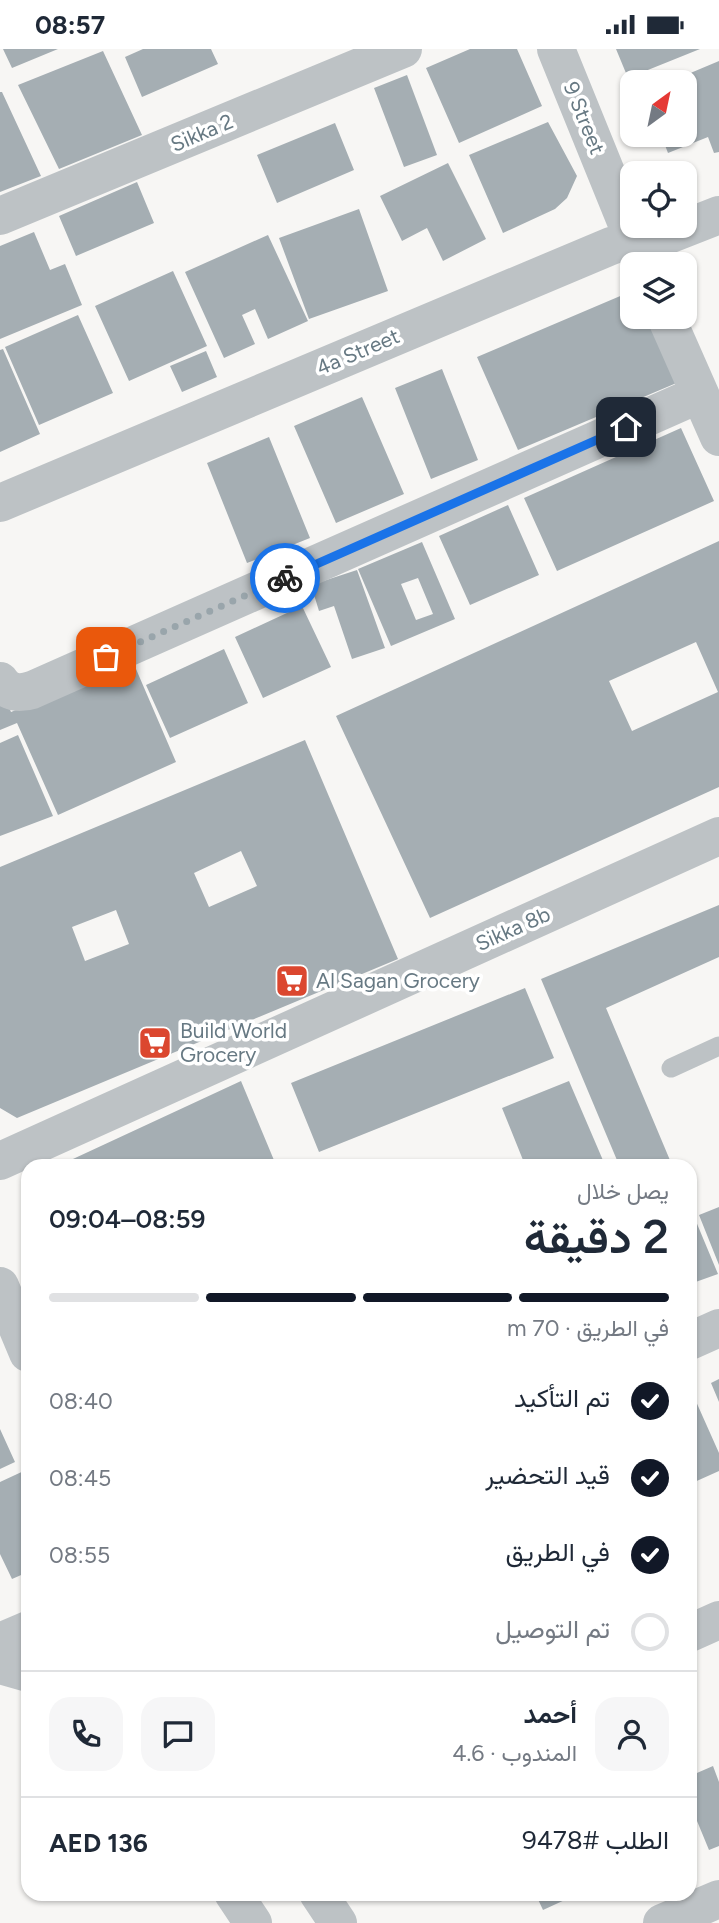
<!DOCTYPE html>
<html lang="ar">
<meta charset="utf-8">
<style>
body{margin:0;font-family:Figtree,Vazirmatn,sans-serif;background:#f6f6f7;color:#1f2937;direction:rtl;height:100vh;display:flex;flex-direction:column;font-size:26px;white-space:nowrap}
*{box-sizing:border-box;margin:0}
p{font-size:23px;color:#747a83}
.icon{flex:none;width:38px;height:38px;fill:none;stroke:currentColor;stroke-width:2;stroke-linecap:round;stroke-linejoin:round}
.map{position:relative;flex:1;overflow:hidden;direction:ltr}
.sheet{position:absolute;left:21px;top:1110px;width:676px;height:742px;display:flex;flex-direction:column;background:#fff;border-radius:21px;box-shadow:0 2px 5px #0004;direction:rtl}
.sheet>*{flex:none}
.needle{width:46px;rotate:33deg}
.controls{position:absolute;left:620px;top:21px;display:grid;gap:14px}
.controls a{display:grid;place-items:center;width:77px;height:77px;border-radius:14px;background:#fff;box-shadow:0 2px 5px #0004;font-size:35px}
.pin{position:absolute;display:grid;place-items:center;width:60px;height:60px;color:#fff;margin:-30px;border-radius:14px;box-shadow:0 4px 10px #0006}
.courier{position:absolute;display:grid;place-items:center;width:70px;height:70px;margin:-35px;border:5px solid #1a73e8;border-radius:50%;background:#fff;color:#222;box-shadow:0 2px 9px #0007}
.headline em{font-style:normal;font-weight:600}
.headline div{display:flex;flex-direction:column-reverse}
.headline{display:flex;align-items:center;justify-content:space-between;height:119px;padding:0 28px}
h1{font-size:46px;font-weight:600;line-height:52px}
.bar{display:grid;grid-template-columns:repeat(4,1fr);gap:10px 7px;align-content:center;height:84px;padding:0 28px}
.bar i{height:9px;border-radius:5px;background:#e0e1e3}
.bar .active{background:#111827}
.bar p{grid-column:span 4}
.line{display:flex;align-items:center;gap:18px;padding:0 28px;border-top:2px solid #e0e1e3}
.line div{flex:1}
.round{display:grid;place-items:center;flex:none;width:74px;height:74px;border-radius:21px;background:#f6f6f7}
ol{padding:0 28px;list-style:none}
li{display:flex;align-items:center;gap:21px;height:77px}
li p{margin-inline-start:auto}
li .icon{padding:7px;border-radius:50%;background:#111827;color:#fff;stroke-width:4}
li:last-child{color:#747a83}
li i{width:38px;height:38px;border:4px solid #e0e1e3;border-radius:50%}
.status{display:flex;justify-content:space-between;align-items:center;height:49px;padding:0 35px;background:#fff;direction:ltr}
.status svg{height:19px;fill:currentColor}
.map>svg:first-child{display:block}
</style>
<div class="status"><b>08:57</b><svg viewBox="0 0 49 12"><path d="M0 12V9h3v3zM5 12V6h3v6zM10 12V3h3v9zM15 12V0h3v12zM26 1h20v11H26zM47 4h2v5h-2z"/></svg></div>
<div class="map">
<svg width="719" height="1874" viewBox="0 0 719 1874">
<rect width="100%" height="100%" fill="#f7f6f4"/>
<path fill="#a5aeb3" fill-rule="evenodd" d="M3,0H58L12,19Z
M143,0H211L218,15L142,48L125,8Z
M470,0H517L542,57L459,94L426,19Z
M616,0H700L628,29Z
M103,2L142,86L59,120L18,36Z
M719,12V103L714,104L708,88L668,104L661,86H684V33H669Z
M407,26L437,106L404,118L374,39Z
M0,43H2L41,127L0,143Z
M548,73L577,127L567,149L555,160L503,184L469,106Z
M335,74L354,121L277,154L257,106Z
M448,114L486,190L443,212L427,179L402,192L380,147Z
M137,133L154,174L76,207L59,167Z
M359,160L388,242L309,270L279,189Z
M34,183L50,221L65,215L82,256L0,290V197Z
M268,186L308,272L268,290L255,260L242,266L255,295L224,309L185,223Z
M173,222L207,297L129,332L95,257Z
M632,242V268H659L686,330L518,401L477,308Z
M78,266L113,344L39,376L5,298Z
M3,300L40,385L0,403V301Z
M206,302L217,328L182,343L170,317Z
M442,320L478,411L431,430L395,339Z
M362,348L404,445L336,474L294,377Z
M681,379L714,452L557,522L524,449Z
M269,388L310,489L247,514L207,414Z
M508,456L539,526L470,556L439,487Z
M719,492V738L430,869L336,667ZM696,593L718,643L632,682L609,632Z
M422,493L455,570L391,597L358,520ZM418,529L433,565L416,571L401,535Z
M357,521L385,599L352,610L334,557L319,562L311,536Z
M302,557L331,618L263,649L235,588Z
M224,600L248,654L170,689L146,636Z
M133,613L176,713L58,766L17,674L0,681V637L11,663Z
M18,686L53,767L0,787V694Z
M305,691L398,910L17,1069L0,1059V818ZM241,802L257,837L209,858L194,824ZM116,861L129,895L85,912L72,878Z
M719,856V908L606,959L672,1116H619L541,930Z
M525,939L554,1009L319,1103L291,1034Z
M241,1032L276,1116H60Z
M569,1032L605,1116H525L502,1059Z
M690,1158L718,1225L690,1235Z
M719,1158V1216L699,1166Z
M719,1330V1353L711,1334Z
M690,1339L719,1404V1422L690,1435Z
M0,1380L15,1413L0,1420Z
M28,1420V1523L12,1530L0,1505V1433Z
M713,1717L719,1733V1797L709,1801L690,1755V1727Z
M535,1844H580L543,1861Z"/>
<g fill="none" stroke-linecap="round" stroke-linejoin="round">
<path stroke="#bdc2c5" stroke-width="19" d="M671,1019L719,997"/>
<path stroke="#bdc2c5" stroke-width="38" d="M556,0L642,212
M0,167L403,0
M666,268L719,388
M0,454L611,197L632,190L663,188L719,166
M0,632C8,644 19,645 32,641L700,345
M0,1112L719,787
M0,1237L28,1304
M690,1292L719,1279
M690,1584L719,1571
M0,1593L28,1581
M0,1616L28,1624
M233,1844L253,1874
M318,1844L338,1874
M662,1874L719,1850"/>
</g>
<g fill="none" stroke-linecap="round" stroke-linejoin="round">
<path stroke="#99a5ab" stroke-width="7" stroke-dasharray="0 12.6" d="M106,608L285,529"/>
<path stroke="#1a73e8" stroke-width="9" d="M285,529L626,378"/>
</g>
<defs>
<symbol id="supermarket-square" viewBox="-11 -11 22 22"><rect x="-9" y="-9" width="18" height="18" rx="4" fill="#db472f" stroke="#fff"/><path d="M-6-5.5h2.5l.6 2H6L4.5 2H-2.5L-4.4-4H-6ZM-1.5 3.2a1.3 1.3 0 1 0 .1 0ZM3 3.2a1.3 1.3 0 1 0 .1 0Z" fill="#fff"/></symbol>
</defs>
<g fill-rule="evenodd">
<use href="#supermarket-square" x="273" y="913" width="38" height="38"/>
<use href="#supermarket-square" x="136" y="975" width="38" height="38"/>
</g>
<g text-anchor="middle" stroke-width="7" stroke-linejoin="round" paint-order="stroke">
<g font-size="21" fill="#677983" stroke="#fff">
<text transform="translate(584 69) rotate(68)" y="7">9 Street</text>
<text transform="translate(202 84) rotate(-23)" y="7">Sikka 2</text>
<text transform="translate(358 303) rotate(-23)" y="7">4a Street</text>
<text transform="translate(513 880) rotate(-24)" y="7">Sikka 8b</text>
</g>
<g font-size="21" fill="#677983" stroke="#fff" text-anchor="start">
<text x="316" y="939">Al Sagan Grocery</text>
<text x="180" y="989">Build World<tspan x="180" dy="24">Grocery</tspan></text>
</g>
</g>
</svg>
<div class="controls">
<a><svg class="needle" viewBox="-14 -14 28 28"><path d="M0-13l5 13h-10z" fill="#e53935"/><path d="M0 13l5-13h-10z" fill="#747a83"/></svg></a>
<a><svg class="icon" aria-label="locate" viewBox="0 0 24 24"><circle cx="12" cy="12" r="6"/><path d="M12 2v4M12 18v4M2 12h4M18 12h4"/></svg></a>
<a><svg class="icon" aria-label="layers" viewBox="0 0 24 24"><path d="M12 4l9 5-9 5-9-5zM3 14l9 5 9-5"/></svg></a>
</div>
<div class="pin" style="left:106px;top:608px;background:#ea580c"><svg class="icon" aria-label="bag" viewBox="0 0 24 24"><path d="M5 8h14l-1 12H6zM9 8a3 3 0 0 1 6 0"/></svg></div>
<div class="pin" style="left:626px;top:378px;background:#1f2937"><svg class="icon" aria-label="home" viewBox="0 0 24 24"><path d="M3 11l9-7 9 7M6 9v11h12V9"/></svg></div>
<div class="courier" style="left:285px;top:529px"><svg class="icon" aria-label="bike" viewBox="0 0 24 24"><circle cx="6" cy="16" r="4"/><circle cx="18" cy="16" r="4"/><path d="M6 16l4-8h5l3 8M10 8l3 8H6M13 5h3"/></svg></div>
<section class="sheet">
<div class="headline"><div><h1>2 دقيقة</h1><p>يصل خلال</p></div><em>08:59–09:04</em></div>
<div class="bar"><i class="active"></i><i class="active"></i><i class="active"></i><i></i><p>في الطريق · 70 m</p></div>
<ol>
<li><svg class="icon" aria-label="check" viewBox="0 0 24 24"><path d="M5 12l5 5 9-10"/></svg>تم التأكيد<p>08:40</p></li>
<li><svg class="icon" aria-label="check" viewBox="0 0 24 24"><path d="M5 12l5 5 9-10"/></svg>قيد التحضير<p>08:45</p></li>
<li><svg class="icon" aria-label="check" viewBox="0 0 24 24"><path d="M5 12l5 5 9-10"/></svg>في الطريق<p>08:55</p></li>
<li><i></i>تم التوصيل</li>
</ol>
<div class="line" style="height:126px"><a class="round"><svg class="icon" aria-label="person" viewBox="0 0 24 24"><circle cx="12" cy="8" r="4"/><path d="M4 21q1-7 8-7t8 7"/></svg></a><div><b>أحمد</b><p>المندوب · 4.6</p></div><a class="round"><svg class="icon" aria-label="chat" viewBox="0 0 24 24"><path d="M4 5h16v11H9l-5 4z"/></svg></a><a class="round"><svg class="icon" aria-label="phone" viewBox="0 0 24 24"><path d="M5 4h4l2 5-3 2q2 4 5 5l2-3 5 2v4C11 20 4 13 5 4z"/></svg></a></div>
<div class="line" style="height:91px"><div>الطلب #9478</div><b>AED 136</b></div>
</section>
</div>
